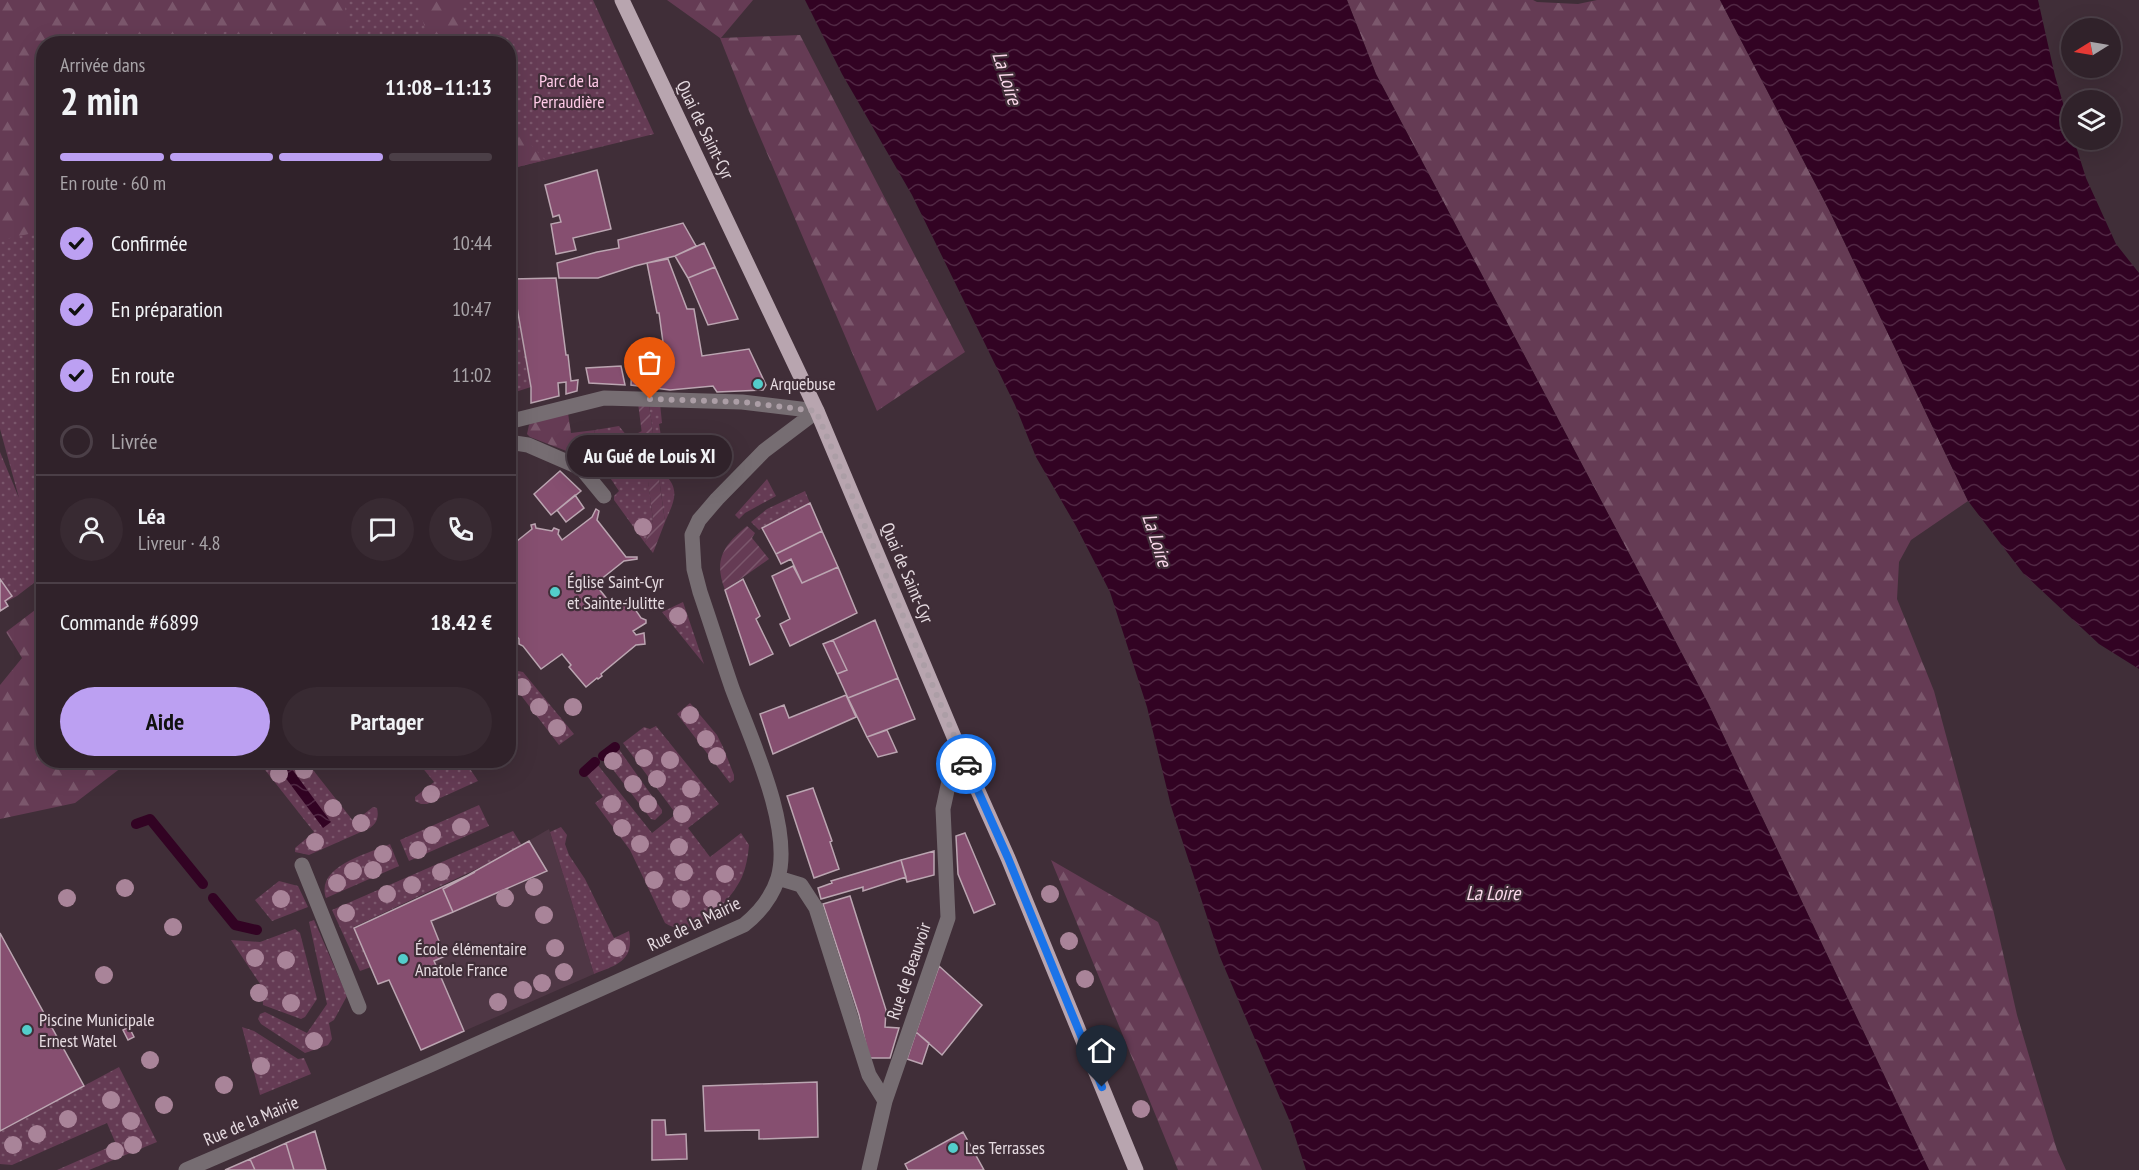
<!DOCTYPE html>
<html lang="fr">
<meta charset="utf-8">
<style>
body{margin:0;font-family:"PT Sans Narrow",sans-serif;background:#382a32;color:#f1f3f6;height:100vh;display:flex;flex-direction:column;font-size:22px;white-space:nowrap}
*{box-sizing:border-box;margin:0}
p{font-size:20px;color:#a8a4a8}
.icon{flex:none;width:33px;height:33px;fill:none;stroke:currentColor;stroke-width:2;stroke-linecap:round;stroke-linejoin:round}
.map{position:relative;flex:1;overflow:hidden}
.drawer{position:absolute;left:36px;top:36px;width:480px;height:732px;display:flex;flex-direction:column;background:#30222a;border-radius:24px;box-shadow:0 6px 24px #0002,0 0 0 2px #4b3f47}
.drawer>*{flex:none}
.needle{width:39px;rotate:259deg}
.tools{position:absolute;left:2061px;top:18px;display:grid;gap:12px}
.tools a{display:grid;place-items:center;width:60px;height:60px;border-radius:50%;background:#30222a;box-shadow:0 6px 24px #0002,0 0 0 2px #4b3f47;font-size:30px}
.pin{position:absolute;display:grid;place-items:center;width:51px;height:51px;color:#fff;margin:-62px -26px;border-radius:50% 50% 50% 0;rotate:-45deg;box-shadow:0 0 6px #0007}
.pin .icon{rotate:45deg}
.courier{position:absolute;display:grid;place-items:center;width:60px;height:60px;margin:-30px;border:4px solid #1a73e8;border-radius:50%;background:#fff;color:#222;box-shadow:0 2px 8px #0007}
.bubble{position:absolute;height:42px;border-radius:21px;background:#30222a;box-shadow:0 6px 24px #0002,0 0 0 2px #4b3f47;font-size:20px;font-weight:800;line-height:42px;text-align:center}
.headline em{font-style:normal;font-weight:800}
.headline div{display:flex;flex-direction:column-reverse}
.headline{display:flex;align-items:center;justify-content:space-between;height:102px;padding:0 24px}
h1{font-size:39px;font-weight:800;line-height:45px}
.bar{display:grid;grid-template-columns:repeat(4,1fr);gap:9px 6px;align-content:center;height:72px;padding:0 24px}
.bar i{height:8px;border-radius:4px;background:#4b3f47}
.bar .active{background:#bca0f2}
.bar p{grid-column:span 4}
.line{display:flex;align-items:center;gap:15px;padding:0 24px;border-top:2px solid #4b3f47}
.line div{flex:1}
.round{display:grid;place-items:center;flex:none;width:63px;height:63px;border-radius:32px;background:#382a32}
ol{padding:0 24px;list-style:none}
li{display:flex;align-items:center;gap:18px;height:66px}
li p{margin-inline-start:auto}
li .icon{padding:6px;border-radius:50%;background:#bca0f2;color:#111;stroke-width:4}
li:last-child{color:#a8a4a8}
li i{width:33px;height:33px;border:3px solid #4b3f47;border-radius:50%}
.primary-button{display:flex;gap:12px;margin-top:auto;padding:12px 24px}
.primary-button a{flex:1;height:69px;border-radius:36px;background:#bca0f2;color:#111;font-size:24px;font-weight:800;line-height:69px;text-align:center}
.primary-button a+a{background:#382a32;color:#f1f3f6}
.map>svg:first-child{display:block}
</style>
<div class="map">
<svg width="2139" height="1170" viewBox="0 0 2139 1170">
<defs>
<pattern id="grass-dots" width="8" height="8" patternUnits="userSpaceOnUse" patternTransform="scale(1.5)"><rect width="8" height="8" fill="#653b54"/><path d="M2 2h.1M6 6h.1" fill="none" stroke="#7b576c" stroke-width="1.8" stroke-linecap="round"/></pattern>
<pattern id="forest-firs" width="22" height="20" patternUnits="userSpaceOnUse" patternTransform="scale(1.5)"><rect width="22" height="20" fill="#653b54"/><path d="M5 1l3.5 6h-7zM16 11l3.5 6h-7z" fill="#7b576c"/></pattern>
<pattern id="garden-furrows" width="10" height="10" patternUnits="userSpaceOnUse" patternTransform="scale(1.5)"><rect width="10" height="10" fill="#653b54"/><path d="M-1 1l2-2M0 10L10 0M9 11l2-2" fill="none" stroke="#7b576c"/></pattern>
<pattern id="water-waves" width="16" height="10" patternUnits="userSpaceOnUse" patternTransform="scale(1.5)"><rect width="16" height="10" fill="#320323"/><path d="M0 5q4-4 8 0t8 0" fill="none" stroke="#502743"/></pattern>
</defs>
<rect width="100%" height="100%" fill="#402e38"/>
<path fill="#4f3745" d="M549,829L594,974L421,1050L389,980L378,984L354,928L475,872Z"/>
<path fill="url(#grass-dots)" d="M0,0H593L654,134L509,169L508,44H44L43,576L17,596L0,605V452L19,498L0,429Z
M508,255L531,387L509,394H508Z
M660,403L662,423L659,424L668,478C681,493 671,507 665,522L649,404Z
M619,426L627,436L634,435L642,431L653,520L645,543L614,500V496L619,491C607,473 603,465 582,457C586,447 592,441 595,430Z
M767,479L776,496L745,513L739,519L735,515Z
M805,491L810,503L759,530L751,522L767,509Z
M683,602L704,664L662,612Z
M518,671L523,672L574,734L559,745L510,681V678Z
M690,703L717,735L723,747L734,775V780L730,783L677,714Z
M656,726L719,804L688,828L710,857L741,833L749,845C748,857 746,867 742,877C731,901 693,942 665,923L630,850L595,803L603,797L585,773L597,764L652,833L676,814L623,743L644,727L650,729Z
M618,748L662,810V813L655,820L651,819L604,758Z
M258,761H306L354,822L373,807L377,808C379,817 377,823 370,828L309,855L295,852V848L314,832Z
M417,761H465L478,781L427,804H421L415,801V797L434,782Z
M479,805L489,826L409,861L400,840Z
M561,827L567,835L565,844L569,855L585,879L614,938L629,931C635,962 615,965 594,974L550,832Z
M513,831L523,847L354,927L371,967L360,971L332,910Z
M390,844L399,866L326,898C315,866 368,854 390,844Z
M279,881L298,886L308,907L272,921L255,900Z
M314,920L347,996L334,1020L329,1023L332,1039L328,1045L305,1053L261,1024L258,1019L260,1014L265,1012L307,1033L327,1004L309,922Z
M295,929L300,933L317,999L305,1017L301,1019L263,1005L262,987L231,940L260,942Z
M242,1027L254,1031L298,1059L304,1058L311,1074L260,1095Z
M119,1067L157,1142L89,1170H57L116,1144L107,1123L12,1165L0,1164V1131Z"/>
<path fill="url(#forest-firs)" d="M0,0H344L350,43H234L227,31L203,41L204,43L44,44L43,231L0,240Z
M416,0H461L465,43H430Z
M667,0H753L721,38L800,35L965,352L877,411L749,111L720,38Z
M1347,0H1533L1537,2L1578,4L1597,0H1720L1829,210L1968,501L1911,540L1899,562L1897,599L1934,691L1993,909L2017,1015L2057,1150L2066,1170H1929L1708,703L1376,74Z
M508,121H509L545,160L509,169Z
M568,413L571,433L595,430C592,441 586,447 582,457L530,437L527,434L529,425L533,421Z
M43,604L44,760L130,761L75,803L0,819V685L22,658L6,632Z
M1051,860L1158,922L1262,1170H1178Z"/>
<path fill="url(#garden-furrows)" d="M638,403L649,404L665,522L653,553L645,543L653,520Z
M747,526L755,533L752,538L769,559L725,590C713,559 724,545 747,526Z"/>
<path fill="url(#water-waves)" d="M805,0H1347L1376,74L1708,703L1929,1170H1306L1291,1124L1220,957L1171,806L1147,707L1110,592L1076,526L1036,457L1015,405L912,195L842,74Z
M1720,0H2038L2055,76L2071,130L2072,140H2074L2086,178L2116,244L2139,273V669L2099,644L2023,573L1968,501L1829,210Z
M273,761H286L331,822L323,828Z"/>
<g fill="none" stroke-linecap="round" stroke-linejoin="round">
<path stroke="#320323" stroke-width="10" d="M603,756L615,747
M584,772L595,762
M136,824L150,819L203,884
M213,898L235,925L257,930"/>
</g>
<path fill="#864f70" stroke="#bba5b1" stroke-width="1.5" d="M597,170L611,229L573,238L576,250L556,254L551,224L561,222L559,215L553,217L545,185Z
M683,223L696,246L675,256L635,266L598,278H559L557,263L597,252L619,248L618,240Z
M704,243L715,267L688,278L675,256Z
M668,259L687,309H694L702,356L749,349L766,385L763,390L717,392L713,386L670,390L631,385L632,359L665,357L659,313H657L647,263Z
M715,267L738,319L708,325L688,278Z
M556,278L566,355H568L571,381L578,380L577,391L566,394V382L558,383L559,396L531,403V387L512,279Z
M621,366L625,385L589,383L586,368Z
M560,471L581,491L551,515L534,494Z
M575,495L584,508L566,522L557,510Z
M810,503L822,531L776,554L762,528Z
M596,509L599,511L597,520L626,557H637V559L624,561L595,584L616,610L628,599L641,618L646,620V623L633,631L636,635L644,633L645,644L636,645L601,674L602,676L598,679L597,678L586,687L569,667L571,665L562,654L541,669L523,646L519,644V639L508,626V580L516,575L512,569L508,570V565L512,563L514,545L511,544L512,540L517,541L532,529L531,525L535,524L536,528L552,531L554,528L559,530L558,534L562,540L592,517Z
M822,531L838,567L802,583L791,559L781,564L776,554Z
M793,566L802,583L838,567L857,613L790,646L780,624L790,619L772,576Z
M0,579L12,596L5,601L8,606L0,611Z
M0,579L12,596L5,601L8,606L0,611Z
M743,579L760,616L756,619L773,654L750,665L725,590Z
M875,620L898,678L848,698L837,674L847,670L833,640Z
M833,640L847,670L837,674L823,644Z
M898,678L915,719L867,737L848,698Z
M846,695L856,717L773,754L760,714L784,705L789,718Z
M887,730L897,752L878,757L867,737Z
M813,788L832,841L830,842L839,869L814,878L787,796Z
M965,833L995,904L974,913L958,874L956,836Z
M529,841L547,871L453,912L443,889Z
M934,851V875L907,882L901,860Z
M901,860L906,877L863,891V887L821,899L818,888L832,883L831,881Z
M475,872L443,889L453,912L431,921L445,956L434,961L464,1031L421,1050L389,980L378,984L354,928Z
M850,896L886,1010L885,1027L899,1028L890,1058H869L859,1015L823,904Z
M0,933L84,1086L0,1131Z
M939,966L982,1005L942,1055L916,1032Z
M129,1027L134,1037L128,1040L123,1030Z
M916,1032L929,1043L922,1064L907,1059Z
M817,1082L818,1137L759,1139V1130L705,1131L703,1086Z
M652,1120H665L666,1135L686,1134L687,1159L652,1160Z
M315,1131L326,1170H294L286,1143Z
M963,1132L984,1170H908L905,1164Z
M286,1143L294,1170H255L250,1159Z
M250,1159L255,1170H225Z"/>
<g fill="none" stroke-linecap="round" stroke-linejoin="round">
<path stroke="#766d72" stroke-width="15" d="M508,422L604,398L742,402L817,411
M508,442L528,445L581,468L604,496
M302,865L359,1007
M778,878L801,885L816,908L869,1075L885,1101
M186,1170L430,1065L744,925C759,913 772,897 778,878C793,827 750,737 732,688C721,656 711,624 700,592L694,569L692,535L699,520L717,499L764,451L817,411
M869,1170L885,1101L948,918L943,809L957,744"/>
<path stroke="#b8a5af" stroke-width="15" d="M622,0L817,411L957,744L1008,858L1136,1170"/>
</g>
<g fill="#a98499">
<circle cx="618" cy="453" r="9"/>
<circle cx="643" cy="527" r="9"/>
<circle cx="678" cy="616" r="9"/>
<circle cx="522" cy="687" r="9"/>
<circle cx="539" cy="707" r="9"/>
<circle cx="573" cy="707" r="9"/>
<circle cx="690" cy="715" r="9"/>
<circle cx="557" cy="728" r="9"/>
<circle cx="706" cy="739" r="9"/>
<circle cx="717" cy="756" r="9"/>
<circle cx="644" cy="758" r="9"/>
<circle cx="670" cy="760" r="9"/>
<circle cx="613" cy="761" r="9"/>
<circle cx="304" cy="770" r="9"/>
<circle cx="279" cy="774" r="9"/>
<circle cx="657" cy="779" r="9"/>
<circle cx="633" cy="784" r="9"/>
<circle cx="691" cy="789" r="9"/>
<circle cx="431" cy="794" r="9"/>
<circle cx="612" cy="804" r="9"/>
<circle cx="648" cy="804" r="9"/>
<circle cx="333" cy="808" r="9"/>
<circle cx="682" cy="814" r="9"/>
<circle cx="361" cy="823" r="9"/>
<circle cx="461" cy="827" r="9"/>
<circle cx="622" cy="828" r="9"/>
<circle cx="432" cy="835" r="9"/>
<circle cx="315" cy="842" r="9"/>
<circle cx="640" cy="844" r="9"/>
<circle cx="679" cy="847" r="9"/>
<circle cx="418" cy="850" r="9"/>
<circle cx="383" cy="854" r="9"/>
<circle cx="373" cy="870" r="9"/>
<circle cx="353" cy="871" r="9"/>
<circle cx="441" cy="872" r="9"/>
<circle cx="684" cy="872" r="9"/>
<circle cx="725" cy="874" r="9"/>
<circle cx="654" cy="880" r="9"/>
<circle cx="337" cy="883" r="9"/>
<circle cx="412" cy="885" r="9"/>
<circle cx="534" cy="887" r="9"/>
<circle cx="125" cy="888" r="9"/>
<circle cx="387" cy="894" r="9"/>
<circle cx="1050" cy="894" r="9"/>
<circle cx="67" cy="898" r="9"/>
<circle cx="505" cy="898" r="9"/>
<circle cx="281" cy="899" r="9"/>
<circle cx="681" cy="899" r="9"/>
<circle cx="712" cy="899" r="9"/>
<circle cx="346" cy="913" r="9"/>
<circle cx="544" cy="915" r="9"/>
<circle cx="173" cy="927" r="9"/>
<circle cx="1069" cy="941" r="9"/>
<circle cx="555" cy="948" r="9"/>
<circle cx="617" cy="948" r="9"/>
<circle cx="255" cy="958" r="9"/>
<circle cx="286" cy="960" r="9"/>
<circle cx="564" cy="972" r="9"/>
<circle cx="104" cy="975" r="9"/>
<circle cx="1085" cy="979" r="9"/>
<circle cx="542" cy="983" r="9"/>
<circle cx="523" cy="990" r="9"/>
<circle cx="259" cy="993" r="9"/>
<circle cx="498" cy="1002" r="9"/>
<circle cx="291" cy="1003" r="9"/>
<circle cx="314" cy="1041" r="9"/>
<circle cx="1115" cy="1048" r="9"/>
<circle cx="150" cy="1060" r="9"/>
<circle cx="261" cy="1066" r="9"/>
<circle cx="224" cy="1085" r="9"/>
<circle cx="111" cy="1100" r="9"/>
<circle cx="164" cy="1105" r="9"/>
<circle cx="1141" cy="1109" r="9"/>
<circle cx="68" cy="1119" r="9"/>
<circle cx="131" cy="1121" r="9"/>
<circle cx="37" cy="1134" r="9"/>
<circle cx="13" cy="1145" r="9"/>
<circle cx="133" cy="1145" r="9"/>
<circle cx="115" cy="1151" r="9"/>
</g>
<g fill="none" stroke-linecap="round" stroke-linejoin="round">
<path stroke="#ac9ea6" stroke-width="6" stroke-dasharray="0 10.8" d="M650,399L742,402L816,411L966,764"/>
<path stroke="#1a73e8" stroke-width="8" d="M966,764L1008,858L1102,1087"/>
</g>
<g fill="#53cdcb" stroke="#402e38" stroke-width="2">
<circle cx="758" cy="384" r="6"/>
<circle cx="555" cy="592" r="6"/>
<circle cx="403" cy="959" r="6"/>
<circle cx="27" cy="1030" r="6"/>
<circle cx="953" cy="1148" r="6"/>
</g>
<g text-anchor="middle" stroke-width="4.5" stroke-linejoin="round" paint-order="stroke">
<g font-size="18" fill="#ffcbe8" stroke="#402e38">
<text x="569" y="87">Parc de la<tspan x="569" dy="21">Perraudière</tspan></text>
</g>
<g font-size="18" fill="#e6dbe1" stroke="#402e38">
<text transform="translate(705 130) rotate(64)" y="6">Quai de Saint-Cyr</text>
<text transform="translate(907 573) rotate(67)" y="6">Quai de Saint-Cyr</text>
<text transform="translate(694 924) rotate(-26)" y="6">Rue de la Mairie</text>
<text transform="translate(909 971) rotate(-71)" y="6">Rue de Beauvoir</text>
<text transform="translate(251 1121) rotate(-23)" y="6">Rue de la Mairie</text>
</g>
<g font-size="18" fill="#e6dbe1" stroke="#402e38" text-anchor="start">
<text x="770" y="390">Arquebuse</text>
<text x="567" y="588">Église Saint-Cyr<tspan x="567" dy="21">et Sainte-Julitte</tspan></text>
<text x="415" y="955">École élémentaire<tspan x="415" dy="21">Anatole France</tspan></text>
<text x="39" y="1026">Piscine Municipale<tspan x="39" dy="21">Ernest Watel</tspan></text>
<text x="965" y="1154">Les Terrasses</text>
</g>
<g font-size="20" font-style="italic" fill="#fbd8eb" stroke="#402e38">
<text transform="translate(1007 78) rotate(72)" y="7">La Loire</text>
<text transform="translate(1157 540) rotate(72)" y="7">La Loire</text>
<text x="1493" y="900">La Loire</text>
</g>
</g>
</svg>
<div class="tools">
<a><svg class="needle" viewBox="-14 -14 28 28"><path d="M0-13l5 13h-10z" fill="#e53935"/><path d="M0 13l5-13h-10z" fill="#a8a4a8"/></svg></a>
<a><svg class="icon" aria-label="layers" viewBox="0 0 24 24"><path d="M12 4l9 5-9 5-9-5zM3 14l9 5 9-5"/></svg></a>
</div>
<div class="pin" style="left:650px;top:399px;background:#ea580c"><svg class="icon" aria-label="bag" viewBox="0 0 24 24"><path d="M5 8h14l-1 12H6zM9 8a3 3 0 0 1 6 0"/></svg></div>
<div class="pin" style="left:1102px;top:1087px;background:#1f2937"><svg class="icon" aria-label="home" viewBox="0 0 24 24"><path d="M3 11l9-7 9 7M6 9v11h12V9"/></svg></div>
<div class="courier" style="left:966px;top:764px"><svg class="icon" aria-label="car" viewBox="0 0 24 24"><path d="M5 17H2v-5l4-1 3-4h7l3 4 3 1v5h-3M9 17h6M6 11h13"/><circle cx="7" cy="17" r="2"/><circle cx="17" cy="17" r="2"/></svg></div>
<div class="bubble" style="left:567px;top:435px;width:165px">Au Gué de Louis XI</div>
<section class="drawer">
<div class="headline"><div><h1>2 min</h1><p>Arrivée dans</p></div><em>11:08–11:13</em></div>
<div class="bar"><i class="active"></i><i class="active"></i><i class="active"></i><i></i><p>En route · 60 m</p></div>
<ol>
<li><svg class="icon" aria-label="check" viewBox="0 0 24 24"><path d="M5 12l5 5 9-10"/></svg>Confirmée<p>10:44</p></li>
<li><svg class="icon" aria-label="check" viewBox="0 0 24 24"><path d="M5 12l5 5 9-10"/></svg>En préparation<p>10:47</p></li>
<li><svg class="icon" aria-label="check" viewBox="0 0 24 24"><path d="M5 12l5 5 9-10"/></svg>En route<p>11:02</p></li>
<li><i></i>Livrée</li>
</ol>
<div class="line" style="height:108px"><a class="round"><svg class="icon" aria-label="person" viewBox="0 0 24 24"><circle cx="12" cy="8" r="4"/><path d="M4 21q1-7 8-7t8 7"/></svg></a><div><b>Léa</b><p>Livreur · 4.8</p></div><a class="round"><svg class="icon" aria-label="chat" viewBox="0 0 24 24"><path d="M4 5h16v11H9l-5 4z"/></svg></a><a class="round"><svg class="icon" aria-label="phone" viewBox="0 0 24 24"><path d="M5 4h4l2 5-3 2q2 4 5 5l2-3 5 2v4C11 20 4 13 5 4z"/></svg></a></div>
<div class="line" style="height:78px"><div>Commande #6899</div><b>18.42 €</b></div>
<div class="primary-button"><a>Aide</a><a>Partager</a></div>
</section>
</div>
